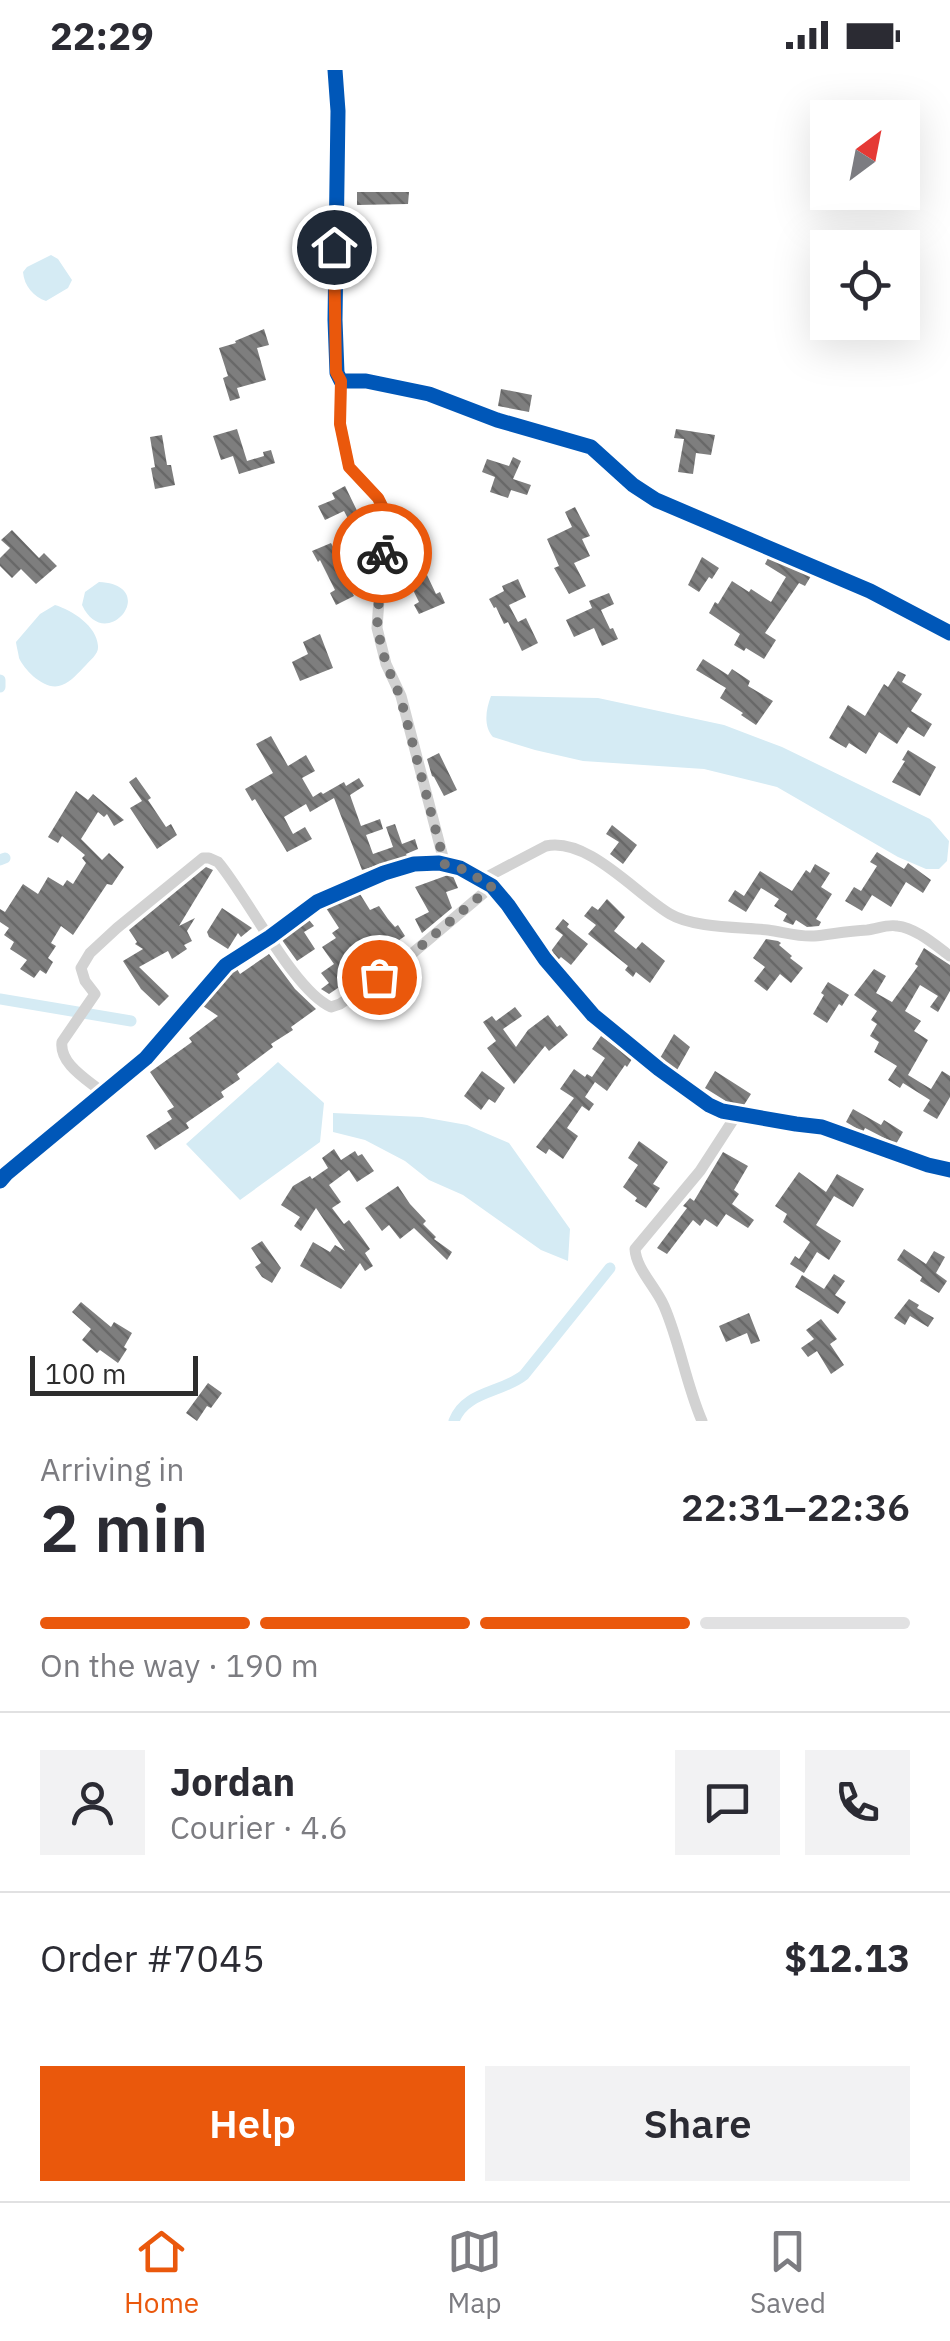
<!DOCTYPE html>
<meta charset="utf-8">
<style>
body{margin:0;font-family:"IBM Plex Sans",sans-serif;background:#f2f2f3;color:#2b2b33;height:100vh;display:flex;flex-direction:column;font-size:38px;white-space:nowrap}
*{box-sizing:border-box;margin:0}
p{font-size:32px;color:#7c7c81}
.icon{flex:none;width:55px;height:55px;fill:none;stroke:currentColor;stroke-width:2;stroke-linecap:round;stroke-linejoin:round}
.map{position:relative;height:1351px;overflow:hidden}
.drawer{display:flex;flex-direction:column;background:#fff;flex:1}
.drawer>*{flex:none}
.needle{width:65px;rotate:32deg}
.fabs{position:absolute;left:810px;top:30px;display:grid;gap:20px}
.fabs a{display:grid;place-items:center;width:110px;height:110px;border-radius:0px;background:#fff;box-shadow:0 10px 40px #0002;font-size:50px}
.scale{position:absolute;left:30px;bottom:25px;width:168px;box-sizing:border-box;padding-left:10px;border:5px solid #2d2d2d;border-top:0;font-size:28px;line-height:35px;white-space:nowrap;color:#2d2d2d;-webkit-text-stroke:8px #fff;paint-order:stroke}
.pin{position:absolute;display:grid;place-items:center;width:85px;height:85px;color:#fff;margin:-42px;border:5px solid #fff;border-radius:50%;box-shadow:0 2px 10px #0007}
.courier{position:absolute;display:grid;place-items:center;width:100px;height:100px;margin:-50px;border:8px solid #ea580c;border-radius:50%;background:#fff;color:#222;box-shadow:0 2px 12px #0007}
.overview em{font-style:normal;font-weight:600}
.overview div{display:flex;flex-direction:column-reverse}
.overview{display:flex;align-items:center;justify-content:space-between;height:170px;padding:0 40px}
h1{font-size:65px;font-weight:600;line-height:75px}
.bar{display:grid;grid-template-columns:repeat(4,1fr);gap:15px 10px;align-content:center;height:120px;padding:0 40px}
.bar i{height:12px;border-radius:8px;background:#e1e1e2}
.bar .on{background:#ea580c}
.bar p{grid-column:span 4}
.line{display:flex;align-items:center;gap:25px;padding:0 40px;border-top:2px solid #e1e1e2}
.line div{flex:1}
.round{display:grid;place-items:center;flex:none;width:105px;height:105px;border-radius:0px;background:#f2f2f3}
.button{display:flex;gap:20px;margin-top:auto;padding:20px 40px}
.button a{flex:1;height:115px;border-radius:0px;background:#ea580c;color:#fff;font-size:40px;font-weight:600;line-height:115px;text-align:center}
.button a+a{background:#f2f2f3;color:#2b2b33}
.status{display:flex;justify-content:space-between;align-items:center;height:70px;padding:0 50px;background:#fff;direction:ltr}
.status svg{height:28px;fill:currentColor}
.dock{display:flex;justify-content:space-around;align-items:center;height:140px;border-top:2px solid #e1e1e2;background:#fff;font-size:28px;color:#7c7c81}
.dock a{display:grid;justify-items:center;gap:5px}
.dock .on{color:#ea580c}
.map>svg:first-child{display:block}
</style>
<div class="status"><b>22:29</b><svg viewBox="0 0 49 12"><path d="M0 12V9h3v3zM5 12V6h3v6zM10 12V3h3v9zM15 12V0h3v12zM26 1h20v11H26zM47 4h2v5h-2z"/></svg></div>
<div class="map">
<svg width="950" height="1351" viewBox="0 0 950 1351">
<defs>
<pattern id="building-back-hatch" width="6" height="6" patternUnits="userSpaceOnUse" patternTransform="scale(2.5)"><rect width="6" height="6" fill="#7e7e7e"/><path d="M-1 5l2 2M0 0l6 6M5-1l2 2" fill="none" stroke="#686868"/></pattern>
</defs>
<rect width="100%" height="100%" fill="#fff"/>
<path fill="#d5ebf4" d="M51,185L58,189L72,210L68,218L46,231C34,227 24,216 23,202L27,197Z
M99,512C162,515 106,586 82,535L85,522Z
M55,535C72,540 97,556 98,576C99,584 90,590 86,595C79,602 71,612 62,615C46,622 25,601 19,588C19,586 16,574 16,572L40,544Z
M491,626L598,628L724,655L782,677L930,749L949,771L947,791L939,799H926L898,787L777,717L704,699L583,691L535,680L493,667C483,656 486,639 491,626Z
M278,992L324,1033L320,1072L240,1130L186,1074Z
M333,1043L422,1047L467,1055L509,1073L570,1159L568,1191L541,1180L463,1125L429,1110L405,1091L365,1070L333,1062Z"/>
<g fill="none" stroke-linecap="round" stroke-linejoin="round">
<path stroke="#d5ebf4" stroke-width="11" d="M0,610V617
M0,790L5,788
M0,929L131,951
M454,1351C465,1321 502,1323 524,1305L610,1198"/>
</g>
<path fill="url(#building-back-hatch)" d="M357,122H409L408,134L357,135Z
M264,259L269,275L257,278L266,310L237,318L240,328L230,331L223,308L228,306L219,278L236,273L235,271Z
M501,319L532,325L529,342L498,336Z
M237,359L247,391L264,386L263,382L271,380L275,393L239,404L233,386L221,390L213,366Z
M676,359L715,365L711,385L696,383L693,404L678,402L684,369L674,368Z
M162,365L167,395H171L175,415L155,419L151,398L155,397L150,367Z
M513,387L521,391L513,409L531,415L527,425L511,420L508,428L490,422L495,407L482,402L487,389L509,396Z
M345,416L365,457L355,462L344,441L325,450L318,436L335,429L332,423Z
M575,437L590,466L582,469L590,486L574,493L586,516L569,524L554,498L559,496L547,469L572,457L565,442Z
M12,460L39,488L44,483L57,496L36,514L21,499L12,508L0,496V488L10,478L1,470Z
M331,473L344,498L341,500L354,526L336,535L330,523L335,520L320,490L318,492L312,481Z
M702,487L719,498L712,509L709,507L699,522L688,515Z
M768,488L811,506L805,516L799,513L765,563L776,570L764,589L746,578L744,581L734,575L740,564L709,543L715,532L718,534L732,511L749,522L751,519L771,532L786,507L765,494Z
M427,505L436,524L440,522L445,533L419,544L414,535L419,532L410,514Z
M518,509L526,527L509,535L518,552L526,548L538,573L522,581L508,552L504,554L496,537L494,538L489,529L504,521L502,516Z
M609,523L614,534L601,540L610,559L613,558L618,569L602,576L594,558L574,567L566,550L592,538L589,531Z
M320,564L333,598L300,611L292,592L308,584L303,572Z
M703,589L728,605L732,599L750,611L748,616L773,631L756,655L741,645L743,643L720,628L726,618L696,600Z
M898,601L906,605L902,612L922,624L911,641L932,654L924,667L908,657L897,674L879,662L866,684L849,673L846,678L829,668L848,635L865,646L884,614L888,617Z
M271,666L288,696L306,685L315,701L302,708L313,727L321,722L323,724L344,712L346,716L359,708L364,716L350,725L361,756L380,749L383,759L366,765L373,784L393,777L386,757L395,754L402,774L415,769L418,779L406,784L407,786L362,800L334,728L310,742L306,734L284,747L293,764L305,757L312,769L287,782L255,729L252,731L245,719L273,703L256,674Z
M908,680L936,697L920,726L892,712L905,691L902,690Z
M439,683L457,720L444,726L434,707L432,706L427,689Z
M136,707L151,728L148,730L166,757L171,754L177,765L157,779L130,738L142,731L129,712Z
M76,721L88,730L93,724L124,750L114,756L107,744L104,747L98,742L81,769L102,790L109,783L124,797L112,815L107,814L73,865L61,856L51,873L56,876L48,888L53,892L46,904L40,900L34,908L20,899L27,890L10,879L14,872L4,865L9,858L0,852V839L5,842L23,814L38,824L48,807L63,816L67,810L73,814L86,793L82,788L85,785L62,766L58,773L48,767Z
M612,755L637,775L623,794L610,784L619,772L606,764Z
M877,782L904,799L908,793L931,810L923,823L906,812L891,837L872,825L862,841L845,831L854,817L861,821L877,796L870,792Z
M815,794L830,803L821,817L832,824L816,849L821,852L819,856L807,857L796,850L793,855L783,851L787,844L774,836L779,829L761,818L746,842L728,831L735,820L744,826L760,801L792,821L806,800L810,803Z
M206,797L213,800L179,856L195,848L187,861L192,871L184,875L187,879L172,889L168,881L139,897L169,926L159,936L141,919L123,891L143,879L135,874L137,872L129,860Z
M448,805L453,806L458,818L446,822L452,838L422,863L415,849L429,842L415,817Z
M360,824L370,840L379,836L388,849L395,857L398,855L405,866L388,878L393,886L363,907L360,903L329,924L321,919L329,913L321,903L334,894L322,877L336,868L332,863L339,858L326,838Z
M607,829L625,847L614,861L636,879L642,872L665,891L650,913L636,902L633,907L625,900L628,896L588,864L596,855L584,846L592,836L598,840Z
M222,838L252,858L241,867L238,863L228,879L209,867L207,862Z
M563,849L569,854L567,857L588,874L571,895L561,887L558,890L551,881L563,865L555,859Z
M309,850L314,856L304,862L315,879L297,891L282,870Z
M766,869L778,871L781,873L779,875L792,886L790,888L803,898L791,913L780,904L767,921L754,911L765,897L753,888Z
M924,878L950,895V921L938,942L930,937L938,926L920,915L905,941L921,951L914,961L928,970L908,1005L931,1019L942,1001L950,1006V1027L937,1049L923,1041L930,1030L903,1013L900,1018L888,1010L897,996L874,982L879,972L870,966L877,954L871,950L877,941L854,925L874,899L886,906L876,923L892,932L918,896L915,894Z
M269,884L295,919L316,939L291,957L293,960L271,974L273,977L237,1004L240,1009L221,1022L224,1027L186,1053L189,1058L155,1080L146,1066L172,1049L167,1041L174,1037L150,1002L192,972L189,968L218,946L203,936L232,902L237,899L240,904Z
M828,912L849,925L842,936L839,934L827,953L813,944L824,925L821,923Z
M515,937L522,946L503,959L516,977L528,960L548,945L557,957L560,955L568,965L549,981L545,976L514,1014L487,978L496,971L483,952L492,946L496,951Z
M674,964L690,977L677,1000L660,988Z
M601,966L632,989L627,997L625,995L607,1021L595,1012L585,1027L594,1034L589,1041L582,1036L567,1058L578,1066L563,1089L549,1079L546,1084L536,1077L574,1028L560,1019L574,999L585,1007L587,1004L592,1007L605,988L592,979Z
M482,1001L505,1018L495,1033L489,1029L481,1040L464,1026Z
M715,1001L751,1024L744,1035L729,1033L705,1018Z
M853,1039L881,1055L884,1050L903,1062L896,1074L865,1058L863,1062L846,1052Z
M639,1071L668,1092L653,1114L660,1118L646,1138L635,1131L637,1128L623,1117L638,1095L628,1088Z
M334,1079L341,1090L355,1081L358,1086L362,1084L374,1101L357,1112L349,1100L329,1115L341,1132L332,1138L344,1154L349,1150L363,1169L370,1179L365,1183L373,1196L365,1201L360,1193L341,1219L300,1196L313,1172L330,1182L335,1175L345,1181L316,1138L301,1161L294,1156L300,1147L281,1135L293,1116L310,1106L312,1109L328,1098L322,1088Z
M723,1082L748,1096L734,1120L739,1124L732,1134L754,1150L748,1158L726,1144L717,1157L705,1149L700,1156L693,1150L667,1184L657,1178L687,1138L683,1136L690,1128L694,1131Z
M799,1102L826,1122L837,1104L864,1119L853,1137L834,1126L816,1155L841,1171L829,1190L817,1182L804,1203L790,1194L795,1186L799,1189L810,1172L783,1152L787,1144L775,1136Z
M398,1116L410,1134L426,1151L423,1154L436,1167L434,1169L452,1182L447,1190L414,1158L400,1169L389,1155L382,1161L365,1138Z
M262,1171L281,1198L272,1213L262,1207L255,1197L261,1193L251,1178Z
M904,1179L926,1194L934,1181L945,1187L936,1203L947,1211L939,1223L920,1211L922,1207L897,1190Z
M834,1204L845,1211L835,1225L846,1232L838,1244L795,1217L802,1205L824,1219Z
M909,1229L919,1235L917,1238L934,1248L928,1257L910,1246L905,1255L894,1248Z
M81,1232L111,1257L114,1252L132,1263L124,1277L127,1279L118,1293L100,1280L97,1283L82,1270L91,1259L72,1242Z
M749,1243L760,1271L751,1274L747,1263L726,1272L719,1256Z
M821,1249L837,1269L830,1274L844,1295L831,1304L817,1281L808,1287L801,1278L814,1269L806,1260Z
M208,1313L222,1323L211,1338L207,1336L197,1351L186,1343Z"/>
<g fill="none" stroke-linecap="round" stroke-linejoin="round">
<path stroke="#d2d2d2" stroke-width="11" d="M335,0L338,41L335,250L337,303L341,311H366L429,324L497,350L591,377L633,415L656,430L870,521L950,563
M341,311L340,354L349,397L378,428L385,442L377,558L386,594L401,626L445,795
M481,810L546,776C588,767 636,824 670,844C693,858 741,857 768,860C783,862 799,867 814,866C832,864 849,861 867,860C877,859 887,854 897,856C916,858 935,875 950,886
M103,1023C88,1010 59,994 62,972L95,924L85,911L81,898L90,883L117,858L203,788H209L218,792C247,826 294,921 331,937L340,934L408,887L492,816
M0,1111L6,1104L146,988L226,895L270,867L317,832L384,803L414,794L439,793L460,798L492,816L508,835L545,889L593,945L659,999L709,1035L722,1041L796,1054L822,1057L928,1095L950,1100
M702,1351C686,1314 680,1273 664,1236C656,1217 636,1199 635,1179L700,1101L737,1044"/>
<defs>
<path id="cycleway" d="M335,0L338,41L335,250L337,303L341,311H366L429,324L497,350L591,377L633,415L656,430L870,521L950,563
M0,1111L6,1104L146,988L226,895L270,867L317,832L384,803L414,794L439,793L460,798L492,816L508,835L545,889L593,945L659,999L709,1035L722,1041L796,1054L822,1057L928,1095L950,1100"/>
</defs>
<use href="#cycleway" stroke="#fff" stroke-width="21"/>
<use href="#cycleway" stroke="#0057b8" stroke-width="15"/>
</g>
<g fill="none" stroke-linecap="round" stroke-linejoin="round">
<path stroke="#767676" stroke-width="10" stroke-dasharray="0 18" d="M379,907L408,887L492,816L460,798L445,795L400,626L386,594L377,558L382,483"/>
<path stroke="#ea580c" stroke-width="12" d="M334,177L336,302L341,311L340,354L349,397L378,428L385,442L382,483"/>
</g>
</svg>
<div class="fabs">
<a><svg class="needle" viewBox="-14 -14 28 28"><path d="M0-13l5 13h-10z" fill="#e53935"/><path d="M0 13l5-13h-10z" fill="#7c7c81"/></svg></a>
<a><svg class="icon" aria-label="locate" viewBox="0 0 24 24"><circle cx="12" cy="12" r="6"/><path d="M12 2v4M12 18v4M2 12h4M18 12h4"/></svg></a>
</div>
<div class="scale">100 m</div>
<div class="pin" style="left:379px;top:907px;background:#ea580c"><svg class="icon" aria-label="bag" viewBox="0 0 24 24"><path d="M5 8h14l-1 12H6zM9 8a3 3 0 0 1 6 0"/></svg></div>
<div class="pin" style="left:334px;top:177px;background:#1f2937"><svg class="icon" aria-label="home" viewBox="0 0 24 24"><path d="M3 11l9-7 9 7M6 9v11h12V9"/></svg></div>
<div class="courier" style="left:382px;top:483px"><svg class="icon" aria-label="bike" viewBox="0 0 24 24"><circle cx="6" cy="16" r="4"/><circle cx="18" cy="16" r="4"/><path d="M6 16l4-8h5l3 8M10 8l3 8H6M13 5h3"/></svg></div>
</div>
<section class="drawer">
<div class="overview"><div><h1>2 min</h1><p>Arriving in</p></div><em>22:31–22:36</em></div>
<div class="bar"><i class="on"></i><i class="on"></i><i class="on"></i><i></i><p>On the way · 190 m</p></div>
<div class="line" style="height:180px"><a class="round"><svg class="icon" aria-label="person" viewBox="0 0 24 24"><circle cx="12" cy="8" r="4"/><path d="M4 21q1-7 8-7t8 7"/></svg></a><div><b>Jordan</b><p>Courier · 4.6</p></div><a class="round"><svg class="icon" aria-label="chat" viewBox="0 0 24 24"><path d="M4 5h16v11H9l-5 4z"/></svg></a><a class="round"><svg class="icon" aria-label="phone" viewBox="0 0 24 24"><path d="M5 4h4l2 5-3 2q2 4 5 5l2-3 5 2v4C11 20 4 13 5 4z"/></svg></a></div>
<div class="line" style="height:130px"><div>Order #7045</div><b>$12.13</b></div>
<div class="button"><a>Help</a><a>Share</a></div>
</section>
<nav class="dock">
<a class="on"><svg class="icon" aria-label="home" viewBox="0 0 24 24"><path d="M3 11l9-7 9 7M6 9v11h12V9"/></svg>Home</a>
<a><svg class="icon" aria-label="map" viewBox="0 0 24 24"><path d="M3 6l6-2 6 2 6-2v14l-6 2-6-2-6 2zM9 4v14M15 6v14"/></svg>Map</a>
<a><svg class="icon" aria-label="saved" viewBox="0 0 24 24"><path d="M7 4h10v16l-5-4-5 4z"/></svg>Saved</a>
</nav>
